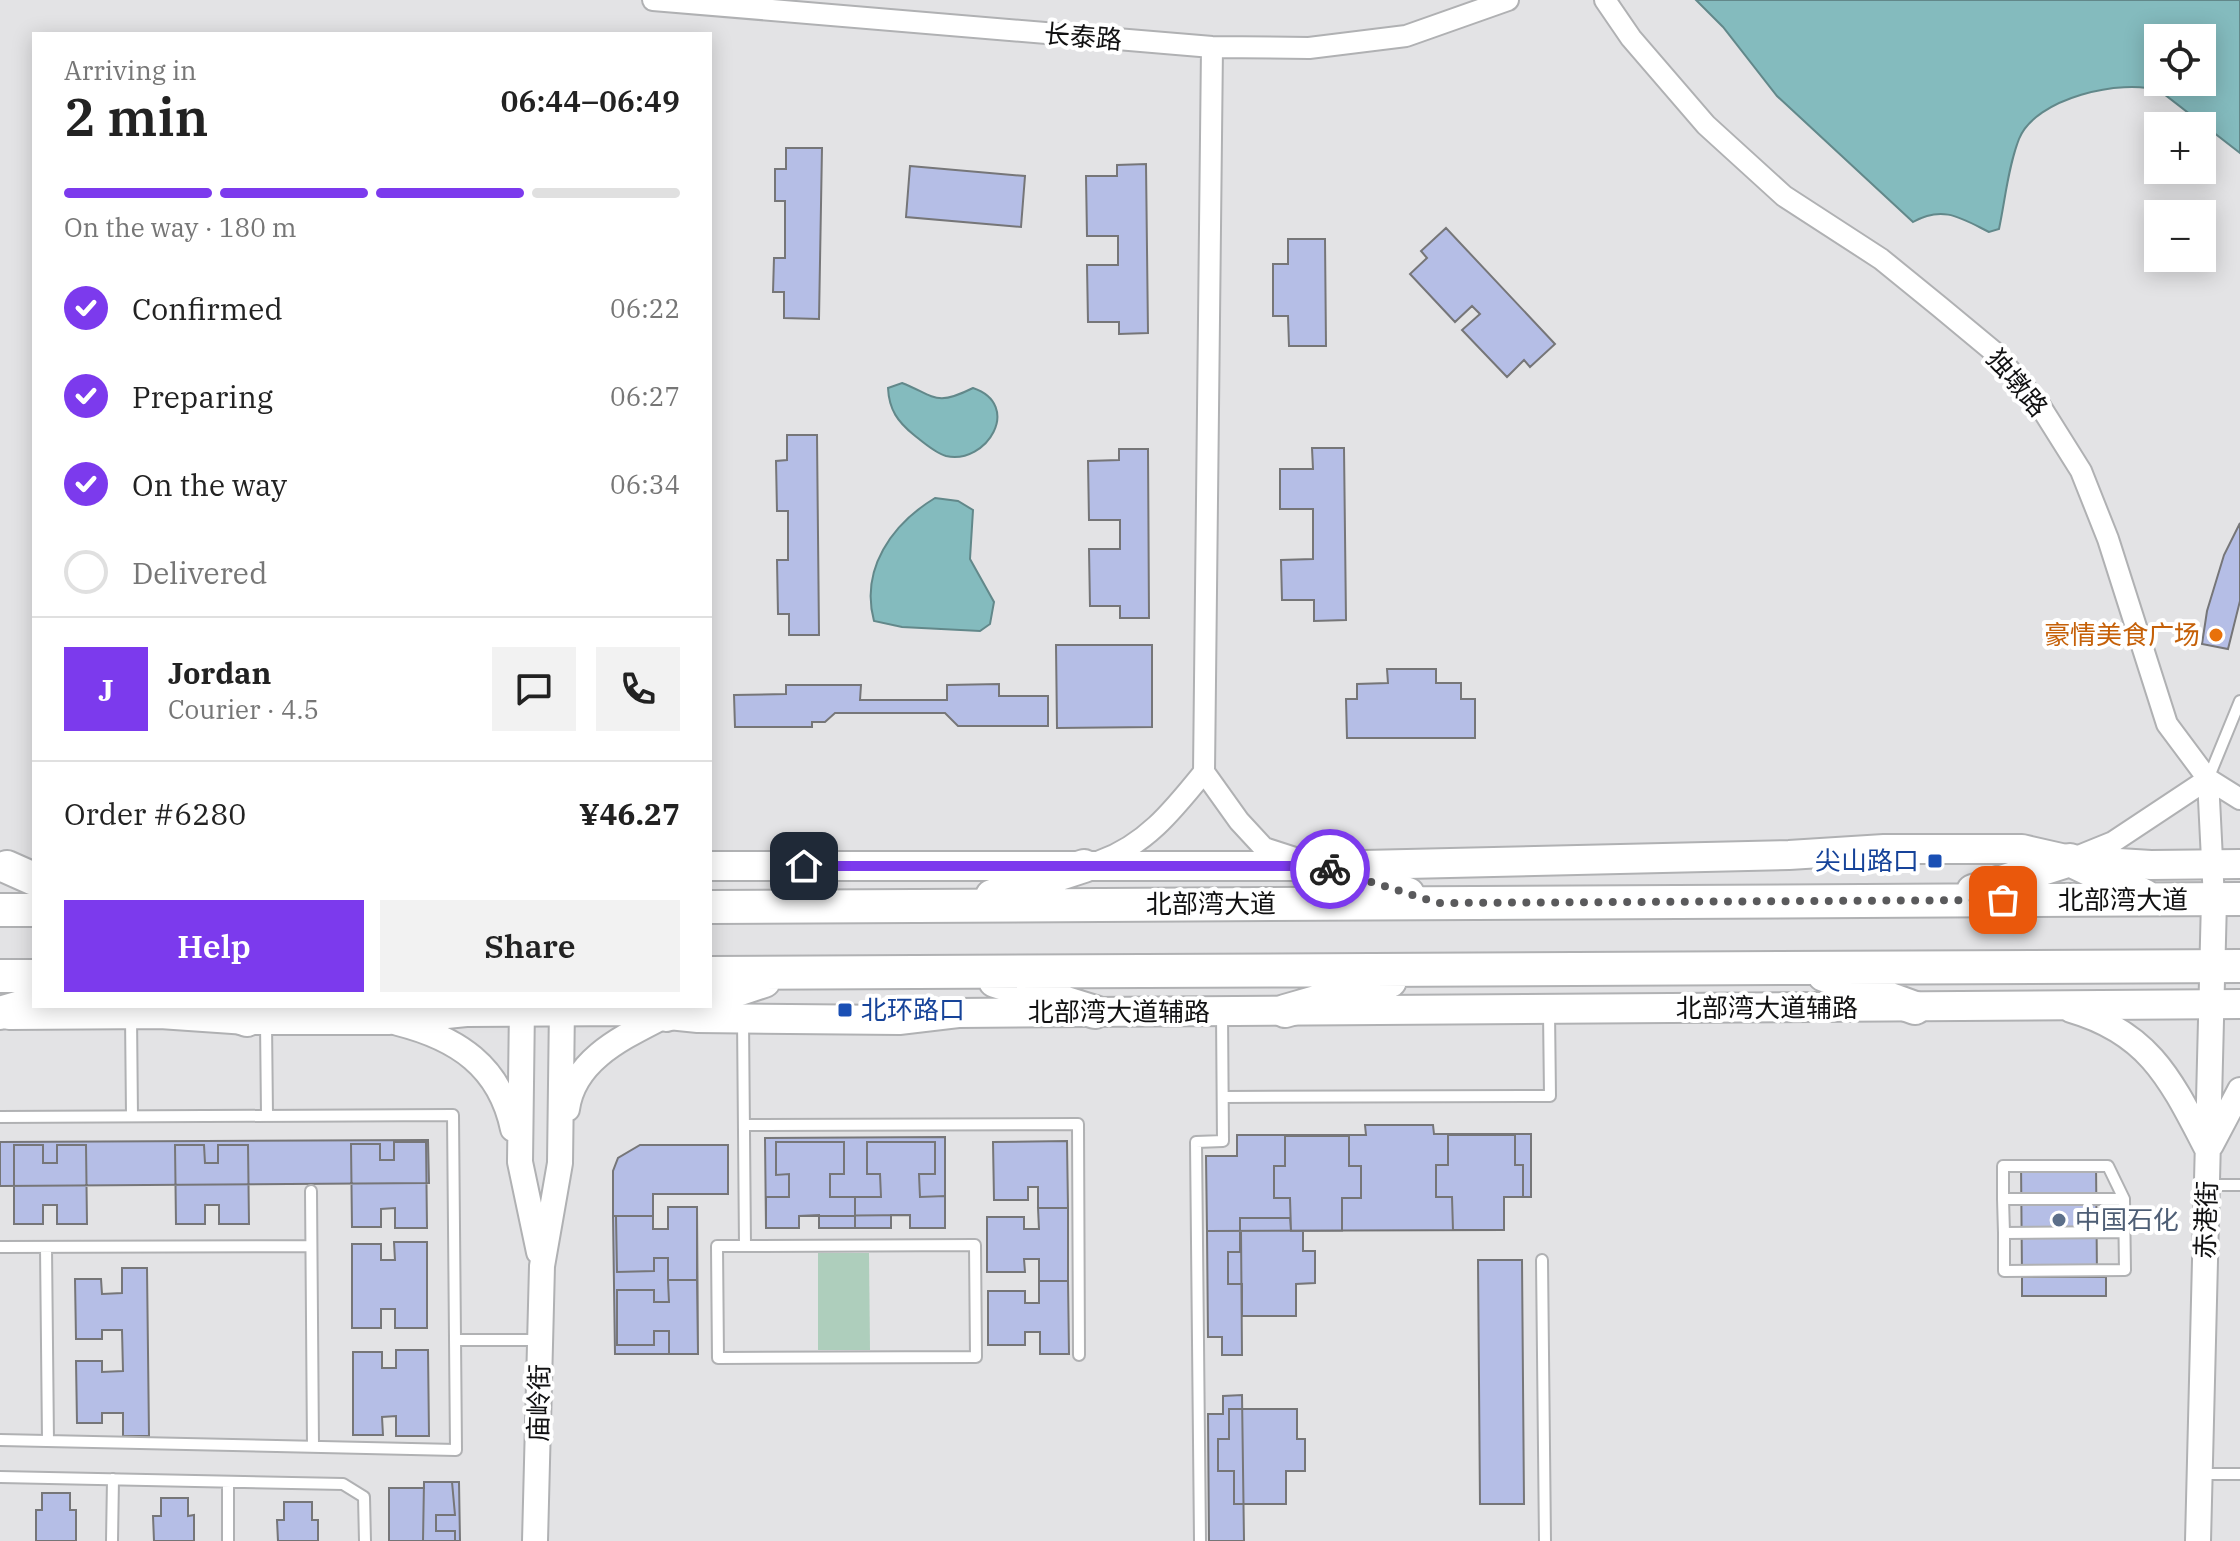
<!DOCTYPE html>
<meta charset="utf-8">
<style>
body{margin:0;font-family:"IBM Plex Serif","Noto Sans SC",serif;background:#f2f2f2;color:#222;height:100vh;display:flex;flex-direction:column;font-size:30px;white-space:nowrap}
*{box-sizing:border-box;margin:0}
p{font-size:26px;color:#767676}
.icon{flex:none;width:44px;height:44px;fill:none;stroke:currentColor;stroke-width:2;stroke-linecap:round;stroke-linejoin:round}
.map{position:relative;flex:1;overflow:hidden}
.details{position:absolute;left:32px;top:32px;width:680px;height:976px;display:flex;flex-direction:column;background:#fff;border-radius:0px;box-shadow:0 4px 20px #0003}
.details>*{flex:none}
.fabs{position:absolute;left:2144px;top:24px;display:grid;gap:16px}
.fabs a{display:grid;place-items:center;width:72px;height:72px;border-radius:0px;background:#fff;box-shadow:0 4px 20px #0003;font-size:40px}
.pin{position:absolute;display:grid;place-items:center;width:68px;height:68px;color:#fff;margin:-34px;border-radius:16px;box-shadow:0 4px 12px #0006}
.courier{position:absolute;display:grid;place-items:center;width:80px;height:80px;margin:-40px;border:6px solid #7c3aed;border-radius:50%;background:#fff;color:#222;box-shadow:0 2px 10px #0007}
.summary em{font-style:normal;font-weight:600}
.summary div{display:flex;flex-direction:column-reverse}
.summary{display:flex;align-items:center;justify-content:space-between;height:136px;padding:0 32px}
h1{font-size:52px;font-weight:600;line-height:60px}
.bar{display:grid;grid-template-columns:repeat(4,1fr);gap:12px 8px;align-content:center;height:96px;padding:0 32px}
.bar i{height:10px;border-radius:6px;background:#e0e0e0}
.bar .current{background:#7c3aed}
.bar p{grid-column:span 4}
.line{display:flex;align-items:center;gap:20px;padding:0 32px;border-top:2px solid #e0e0e0}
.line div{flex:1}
.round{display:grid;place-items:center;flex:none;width:84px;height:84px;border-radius:0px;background:#f2f2f2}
ol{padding:0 32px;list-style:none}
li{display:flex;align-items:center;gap:24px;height:88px}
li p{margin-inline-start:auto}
li .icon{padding:8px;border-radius:50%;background:#7c3aed;color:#fff;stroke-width:4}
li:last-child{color:#767676}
li i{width:44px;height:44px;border:4px solid #e0e0e0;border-radius:50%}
.primary-button{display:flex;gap:16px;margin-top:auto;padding:16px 32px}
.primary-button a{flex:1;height:92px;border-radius:0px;background:#7c3aed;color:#fff;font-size:32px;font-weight:600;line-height:92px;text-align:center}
.primary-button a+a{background:#f2f2f2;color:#222}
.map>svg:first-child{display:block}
</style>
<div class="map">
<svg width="2240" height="1541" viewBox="0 0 2240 1541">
<rect width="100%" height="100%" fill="#e3e3e5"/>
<path fill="#aecebc" d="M818,1253H869L870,1350H818Z"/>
<path fill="#84bbbe" stroke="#62888a" stroke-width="2" fill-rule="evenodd" d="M1696,0H2240V153L2160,91C2122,78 2035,98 2019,139C2008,167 2005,201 1999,229L1989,232C1961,218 1943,205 1913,222L1777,96L1723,27ZM2158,38H2202V82H2158Z
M902,383C935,396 935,407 973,388C1023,405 987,465 946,456C935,453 924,443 914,435C898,422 889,410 888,388Z
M935,498L958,501L973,510L970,559L994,602L990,624L980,631L902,627L874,621C860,569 892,524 935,498Z"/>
<path fill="#b5bee6" stroke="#767678" stroke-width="2" d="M786,148H822L819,319L784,318V292H773L774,258H785V201H775V169H786Z
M1146,164L1148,333L1119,334V322H1088L1087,265H1118V236H1087L1086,176H1117V165Z
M910,166L1025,176L1021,227L906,217Z
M1446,228L1555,344L1530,367L1524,360L1507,377L1462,330L1480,314L1472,306L1455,322L1410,274L1427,258L1421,251Z
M1288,239H1325L1326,346H1289L1288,316H1273V264H1288Z
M787,435H817L819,635H789V614H778L777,560H788V511H777L776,461L787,460Z
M1312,448H1344L1346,620L1314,621V600H1282L1281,560L1313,559V509H1280V469H1313Z
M1119,449H1148L1149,618H1120V606H1090L1089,549H1120V520H1089L1088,461L1119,460Z
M2240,523V601L2228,649L2202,644L2207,611L2224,555Z
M1056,645H1152V727L1057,728Z
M1387,669H1436V683H1461V699H1475V738H1347L1346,699H1357V684L1388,683Z
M999,684V696H1048V726H958L945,713H835L825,722H812V727H735L734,695L786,694V685H861L860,700H947V685Z
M1365,1125H1433L1434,1134H1531V1197H1504V1230L1207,1231L1206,1156H1237V1135H1366Z
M1448,1135H1515V1165H1523V1197H1504V1230H1453L1452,1197H1436V1165H1448Z
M1285,1136H1349V1166H1361V1198H1342V1231H1291L1290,1198H1274V1166H1285Z
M945,1137V1228H910V1215L799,1216V1228H766L765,1138Z
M428,1140L429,1183L0,1186V1142Z
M1067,1141L1068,1208H1038V1187H1028V1200H994L993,1142Z
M394,1142H426L427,1228H395V1208L381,1209V1227H352L351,1144H380V1160H394Z
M776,1142H844V1174H830V1197H855V1228H819V1215L799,1216V1228H766V1197H789V1174L776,1175Z
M867,1142H935V1174H919L920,1197L945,1196V1228H910V1215H891V1228H855V1197H881L880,1174H867Z
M14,1145H43V1163H57V1145H86L87,1224H57V1205H43V1224H14Z
M175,1145H204L205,1163H218V1145H248L249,1224H219V1205H205V1224H176Z
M640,1145H728V1194H653V1216H613V1171L618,1158Z
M2021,1162H2096L2097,1277H2022Z
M668,1207H697L698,1354H615L613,1216H653V1229H668Z
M668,1207H697V1280H668V1258H654V1271L617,1272L616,1216H653V1229H668Z
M1038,1208H1068V1281H1039V1259H1024L1025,1272H987V1217H1024V1229H1039Z
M1240,1218H1290L1291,1231H1303V1251H1315V1283L1296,1284V1316H1242V1284H1228V1252H1240Z
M1207,1231H1241L1242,1355H1222V1337H1208Z
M394,1242H427V1328H395V1309H381V1328H352V1244H381V1260H395Z
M1478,1260H1522L1524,1504H1480Z
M122,1268H147L149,1436H123V1413H102V1423H77L76,1361H102V1372L123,1371L122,1330H102V1339H76L75,1279H101L102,1294L122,1293Z
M2022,1277H2106V1296H2022Z
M668,1280H697L698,1354H669V1331H654V1345H617V1290H654V1302H669Z
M1039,1281H1068L1069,1354H1040V1332H1025V1345H988V1291H1025V1303H1039Z
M396,1350H428L429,1436H396V1416L382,1417L383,1435H353V1352H382V1368H396Z
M1242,1395L1244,1541H1209L1208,1414H1223V1396Z
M1229,1409H1297V1439H1305V1471H1286V1504H1234V1471H1218V1439H1229Z
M424,1482H452L455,1515H436V1531H455V1541H389V1488H424Z
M424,1482H459L460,1541H423Z
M42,1493H70V1510H76V1541H36V1510H42Z
M161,1498H188V1516L194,1515V1541H154L153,1516H161Z
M284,1502H312V1520H318V1541H278L277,1520H284Z"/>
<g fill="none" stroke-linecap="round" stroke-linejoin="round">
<defs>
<path id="service" d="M2208,779L2240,701
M131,1016L132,1116
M743,1019L745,1246H717L718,1358L976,1357L975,1245L745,1246
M266,1022L267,1116
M1223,1097L1550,1096L1549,1012
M0,1117L453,1115L456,1450L0,1440
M744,1125L1078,1124L1079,1355
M2207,1185H2240
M311,1191L313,1447
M2003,1199V1166H2108L2124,1199
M2004,1233L2003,1199H2124L2125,1270L2004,1271V1233L2124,1232
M0,1247L311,1246
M46,1247L48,1441
M1542,1260L1545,1541
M455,1340H540
M2200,1474H2240
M0,1477L343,1484L364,1497L365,1541
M112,1541L113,1479
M228,1541V1482
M1200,1541L1196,1142L1223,1141L1222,1013"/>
<path id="minor" d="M653,0L1212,47L1309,48L1406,36L1508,0
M1605,0L1631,38L1706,125L1784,196L1881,259L1940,307L1993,351L2039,404L2081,471L2108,539L2167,724L2208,779L2214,900
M1212,47L1204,772L1239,821L1264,848L1301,860
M2076,857L2113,842L2208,779L2240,799
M1100,861C1146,845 1174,809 1204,772"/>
<path id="tertiary" d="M522,1006L520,1162L539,1252
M2071,1010C2150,1033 2171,1080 2207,1149
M398,1023C457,1038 500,1066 513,1129
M567,1109C574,1058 626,1036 666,1015
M2211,1145L2240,1090
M535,1541L542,1266L560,1163L562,1006
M2198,1541L2214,900"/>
<path id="secondary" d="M710,866H1320L1789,855L1884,849H2022L2070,860L2151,865L2240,864
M9,1015L160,1014L247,1020H388L466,1012L630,1011L698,1018L899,1020L958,1013L2240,1004"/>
<path id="trunk" d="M1320,866L1408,894
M7,867L34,879
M1973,891L2070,860L2145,896
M992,896L1084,866
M710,907L2240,899
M0,910H34
M710,973L2240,966
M1824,975L1915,1008
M0,976H34
M995,981L1095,1012
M710,999L764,981
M209,1006L247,1020
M653,1006L666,1015L691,1006
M1285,1011L1390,981
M0,1013L34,1003"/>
</defs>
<use href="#service" stroke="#b0b1b3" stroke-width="14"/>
<use href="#minor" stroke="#b0b1b3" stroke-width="24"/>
<use href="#tertiary" stroke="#b0b1b3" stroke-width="28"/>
<use href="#secondary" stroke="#b0b1b3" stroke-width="32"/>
<use href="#trunk" stroke="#b0b1b3" stroke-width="36"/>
<use href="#service" stroke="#fff" stroke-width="10"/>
<use href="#minor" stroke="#fff" stroke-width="20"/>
<use href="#tertiary" stroke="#fff" stroke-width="24"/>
<use href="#secondary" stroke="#fff" stroke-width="28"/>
<use href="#trunk" stroke="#fff" stroke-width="32"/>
</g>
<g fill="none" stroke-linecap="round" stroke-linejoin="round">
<path stroke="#5a5a5c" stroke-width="8" stroke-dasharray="0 14.4" d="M1330,869L1438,903L2003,900"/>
<path stroke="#7c3aed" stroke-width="10" d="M804,866H1320L1330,869"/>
</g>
<circle fill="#e8710a" stroke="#fff" stroke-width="3" cx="2216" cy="635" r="8"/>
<g fill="#1a4fb4" stroke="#fff" stroke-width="3">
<rect x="1927" y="853" width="16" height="16" rx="4"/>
<rect x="837" y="1002" width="16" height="16" rx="4"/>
</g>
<circle fill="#5c6f8a" stroke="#fff" stroke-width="3" cx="2059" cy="1220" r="8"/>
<g text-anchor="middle" stroke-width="8" stroke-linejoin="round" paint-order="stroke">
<g font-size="26" fill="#111112" stroke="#fff">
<text transform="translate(1083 37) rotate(5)" y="9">长泰路</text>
<text transform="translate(2017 383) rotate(50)" y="9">独墩路</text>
<text x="2123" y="909">北部湾大道</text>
<text x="1211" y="913">北部湾大道</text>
<text x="1767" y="1017">北部湾大道辅路</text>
<text x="1119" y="1021">北部湾大道辅路</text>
<text transform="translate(2206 1220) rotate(-88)" y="9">赤港街</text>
<text transform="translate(539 1403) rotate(-89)" y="9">庙岭街</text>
</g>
<g font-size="26" fill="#c56008" stroke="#fff" text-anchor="end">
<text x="2200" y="644">豪情美食广场</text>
</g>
<g font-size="26" fill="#164399" stroke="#fff" text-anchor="end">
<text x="1919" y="870">尖山路口</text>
<text x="861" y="1019" text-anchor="start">北环路口</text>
</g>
<g font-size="26" fill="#4e5e75" stroke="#fff" text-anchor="start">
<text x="2075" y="1229">中国石化</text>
</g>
</g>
</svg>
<div class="fabs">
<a><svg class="icon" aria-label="locate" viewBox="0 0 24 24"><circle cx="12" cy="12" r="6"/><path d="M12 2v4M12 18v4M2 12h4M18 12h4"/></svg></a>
<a>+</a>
<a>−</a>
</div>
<div class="pin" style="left:2003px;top:900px;background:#ea580c"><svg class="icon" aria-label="bag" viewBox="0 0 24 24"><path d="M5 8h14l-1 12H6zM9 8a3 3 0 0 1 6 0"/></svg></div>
<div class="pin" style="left:804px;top:866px;background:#1f2937"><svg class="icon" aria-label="home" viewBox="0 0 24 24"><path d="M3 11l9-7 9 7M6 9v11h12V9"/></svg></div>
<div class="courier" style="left:1330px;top:869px"><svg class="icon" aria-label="bike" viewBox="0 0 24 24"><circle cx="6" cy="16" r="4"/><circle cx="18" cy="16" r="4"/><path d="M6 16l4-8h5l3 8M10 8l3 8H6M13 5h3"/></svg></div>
<section class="details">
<div class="summary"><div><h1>2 min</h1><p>Arriving in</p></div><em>06:44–06:49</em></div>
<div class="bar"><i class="current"></i><i class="current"></i><i class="current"></i><i></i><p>On the way · 180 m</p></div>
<ol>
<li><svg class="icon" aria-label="check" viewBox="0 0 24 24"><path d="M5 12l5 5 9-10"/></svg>Confirmed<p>06:22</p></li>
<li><svg class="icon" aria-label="check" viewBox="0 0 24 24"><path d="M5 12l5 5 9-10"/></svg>Preparing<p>06:27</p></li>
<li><svg class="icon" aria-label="check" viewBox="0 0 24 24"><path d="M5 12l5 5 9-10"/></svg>On the way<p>06:34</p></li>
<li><i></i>Delivered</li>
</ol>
<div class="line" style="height:144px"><b class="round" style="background:#7c3aed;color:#fff">J</b><div><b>Jordan</b><p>Courier · 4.5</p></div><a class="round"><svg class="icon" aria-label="chat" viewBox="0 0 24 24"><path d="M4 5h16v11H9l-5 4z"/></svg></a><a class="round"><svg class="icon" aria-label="phone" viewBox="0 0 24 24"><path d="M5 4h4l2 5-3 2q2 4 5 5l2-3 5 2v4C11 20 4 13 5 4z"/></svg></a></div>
<div class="line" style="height:104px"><div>Order #6280</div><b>¥46.27</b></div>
<div class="primary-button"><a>Help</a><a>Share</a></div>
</section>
</div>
